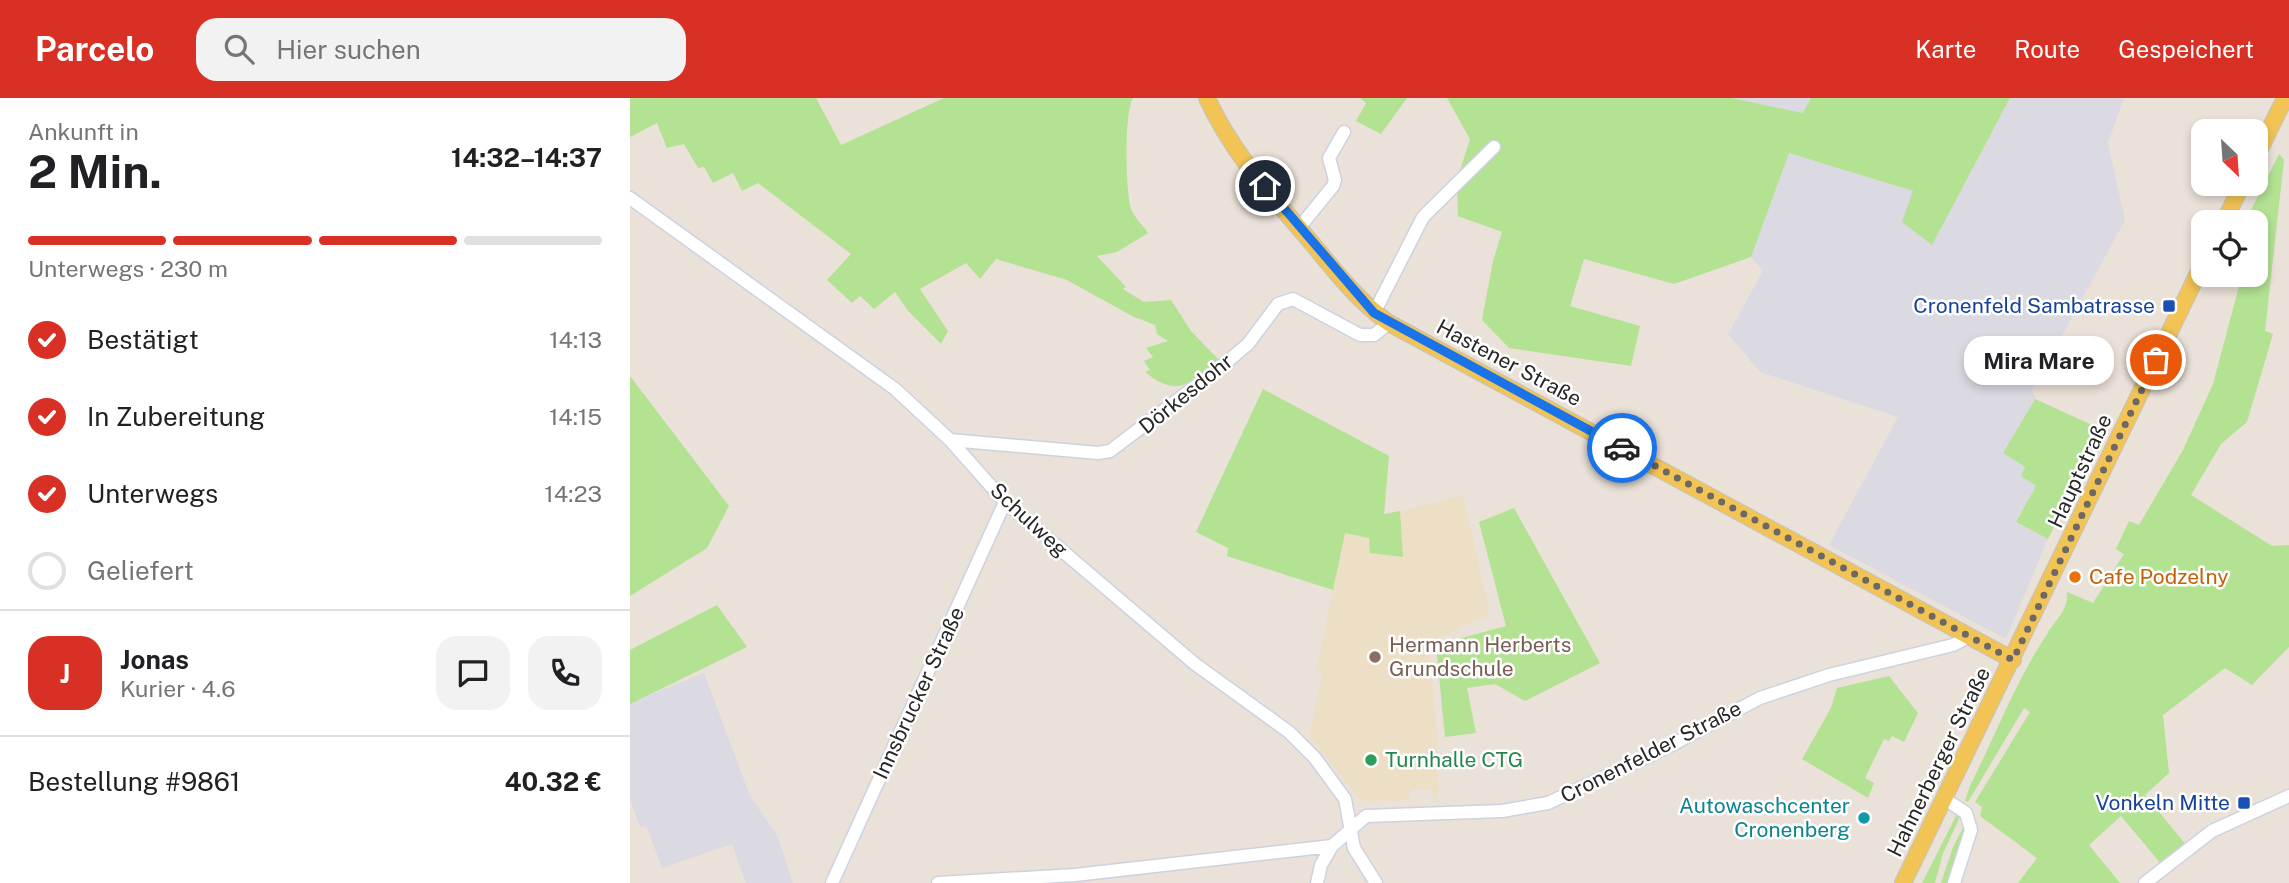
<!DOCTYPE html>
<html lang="de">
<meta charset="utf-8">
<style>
body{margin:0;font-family:"Public Sans",sans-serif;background:#f2f2f2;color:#202124;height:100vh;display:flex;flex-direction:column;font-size:26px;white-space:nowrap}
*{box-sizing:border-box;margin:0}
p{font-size:23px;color:#757577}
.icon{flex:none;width:38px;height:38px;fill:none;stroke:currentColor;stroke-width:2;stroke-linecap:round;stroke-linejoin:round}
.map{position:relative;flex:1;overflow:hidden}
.sheet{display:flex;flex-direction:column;background:#fff;width:630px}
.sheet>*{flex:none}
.needle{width:46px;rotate:155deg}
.tools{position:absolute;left:1561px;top:21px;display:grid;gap:14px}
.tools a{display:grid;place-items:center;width:77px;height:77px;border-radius:14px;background:#fff;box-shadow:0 4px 10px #0003;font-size:35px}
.pin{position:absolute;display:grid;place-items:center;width:60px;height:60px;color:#fff;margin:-30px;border:4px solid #fff;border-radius:50%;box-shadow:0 2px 7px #0007}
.courier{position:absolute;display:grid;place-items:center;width:70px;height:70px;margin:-35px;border:5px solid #1a73e8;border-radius:50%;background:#fff;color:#222;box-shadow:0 2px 9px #0007}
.bubble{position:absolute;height:49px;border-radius:21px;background:#fff;box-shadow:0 4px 10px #0003;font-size:23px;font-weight:700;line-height:49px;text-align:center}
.summary em{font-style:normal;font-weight:700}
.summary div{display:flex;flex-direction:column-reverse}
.summary{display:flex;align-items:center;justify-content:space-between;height:119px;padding:0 28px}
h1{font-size:46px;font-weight:700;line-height:52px}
.bar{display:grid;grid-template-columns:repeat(4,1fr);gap:10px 7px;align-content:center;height:84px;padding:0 28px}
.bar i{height:9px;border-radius:5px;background:#e0e0e0}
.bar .selected{background:#d93025}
.bar p{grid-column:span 4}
.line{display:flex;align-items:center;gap:18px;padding:0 28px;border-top:2px solid #e0e0e0}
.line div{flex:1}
.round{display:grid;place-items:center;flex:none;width:74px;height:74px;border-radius:21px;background:#f2f2f2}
ol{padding:0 28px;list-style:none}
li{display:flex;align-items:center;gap:21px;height:77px}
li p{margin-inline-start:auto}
li .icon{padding:7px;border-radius:50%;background:#d93025;color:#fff;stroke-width:4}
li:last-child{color:#757577}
li i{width:38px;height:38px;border:4px solid #e0e0e0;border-radius:50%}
header{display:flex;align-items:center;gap:42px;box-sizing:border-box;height:98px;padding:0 35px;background:#d93025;color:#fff}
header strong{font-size:33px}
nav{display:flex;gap:38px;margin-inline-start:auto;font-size:24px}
.search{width:490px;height:63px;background:#f2f2f2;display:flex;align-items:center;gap:18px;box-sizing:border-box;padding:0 24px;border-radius:21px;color:#757577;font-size:26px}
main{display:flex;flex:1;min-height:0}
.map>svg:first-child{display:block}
</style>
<header>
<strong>Parcelo</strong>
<div class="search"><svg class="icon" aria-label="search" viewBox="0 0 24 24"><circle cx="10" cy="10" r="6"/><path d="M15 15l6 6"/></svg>Hier suchen</div>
<nav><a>Karte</a><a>Route</a><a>Gespeichert</a></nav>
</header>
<main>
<section class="sheet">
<div class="summary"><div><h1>2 Min.</h1><p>Ankunft in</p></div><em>14:32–14:37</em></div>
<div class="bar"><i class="selected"></i><i class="selected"></i><i class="selected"></i><i></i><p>Unterwegs · 230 m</p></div>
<ol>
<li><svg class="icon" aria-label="check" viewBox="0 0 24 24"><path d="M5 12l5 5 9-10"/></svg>Bestätigt<p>14:13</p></li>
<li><svg class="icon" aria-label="check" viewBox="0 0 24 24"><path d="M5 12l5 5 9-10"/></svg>In Zubereitung<p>14:15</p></li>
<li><svg class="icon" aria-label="check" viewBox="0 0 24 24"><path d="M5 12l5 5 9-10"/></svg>Unterwegs<p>14:23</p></li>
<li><i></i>Geliefert</li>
</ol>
<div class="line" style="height:126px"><b class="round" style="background:#d93025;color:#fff">J</b><div><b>Jonas</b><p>Kurier · 4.6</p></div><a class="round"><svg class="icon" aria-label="chat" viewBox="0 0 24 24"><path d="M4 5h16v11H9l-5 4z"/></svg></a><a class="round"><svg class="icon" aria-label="phone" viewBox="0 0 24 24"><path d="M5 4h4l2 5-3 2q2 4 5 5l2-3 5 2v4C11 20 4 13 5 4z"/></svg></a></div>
<div class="line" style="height:91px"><div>Bestellung #9861</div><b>40.32 €</b></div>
</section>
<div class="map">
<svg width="1659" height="785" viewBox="0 0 1659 785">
<rect width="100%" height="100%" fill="#eae1d8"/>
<path fill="#dbd9e2" d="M1102,0H1181L1173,15Z
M1380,0H1494L1478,45L1495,122L1402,293L1405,301L1373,355L1395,370L1407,388L1386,424L1418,441L1376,541L1199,447L1268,319L1130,274L1098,236L1133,173L1121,159L1159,55L1283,93L1302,147Z
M74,575L120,698L148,739L163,785H116L102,746L32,770L16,727L10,729L0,701V605Z"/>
<path fill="#eddec6" d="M833,397L859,513L858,517L799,545L807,635L808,701L803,702L802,691L780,692L779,702L736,703L727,698L679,637L693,577L686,574L715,434L740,440L773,458L770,413Z"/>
<path fill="#b3e293" d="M0,0H186L211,47L314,0H503C494,15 495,97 502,113C506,121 513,128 518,135L487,154L467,158L496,189L493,191L514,204L541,202L561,233L589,262C561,285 548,301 515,274L520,272L514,263L523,259L516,250L538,243L527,236L525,227L502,218L437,182L366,161L350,181L336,165L290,191L318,233L311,246L279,214L265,194L244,211L230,198L222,205L197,182L221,156L128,85L112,93L103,75L83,85L74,69L68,70L54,46L37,50L27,25L0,39Z
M730,0H777L751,36L726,23L736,5Z
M817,0H1102L1173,15L1181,0H1380L1302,147L1272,124L1283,93L1159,55L1121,159L1044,186L954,161L940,208L1010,228L1001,268L879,250L852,222L863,163L872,134L828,118L827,82L840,41Z
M1649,56L1654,62L1635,233L1643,236L1617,324L1591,346L1561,397L1642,448L1659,447V549L1622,587L1595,570L1533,617L1539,675L1515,697L1557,748L1532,767L1491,718L1459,747L1490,785H1388L1407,760L1350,718L1352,709L1345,704L1400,614L1394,610L1338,704L1335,703L1340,688C1365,638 1386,583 1417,536C1425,522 1439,512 1437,494L1463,505L1494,456L1486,451L1499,423L1509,427L1553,352L1583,286L1612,177H1626V124H1615Z
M0,278L99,408L77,450L0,498Z
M633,291L759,358L754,416L770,413L773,459L740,455L739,440L715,435L703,492L597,458L598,450L566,434Z
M1405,301L1473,332L1418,441L1386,424L1406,388L1391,378L1395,369L1373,355Z
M884,410L970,565L895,603L865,586L837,590L846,635L815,639L806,547L876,528L849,424Z
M87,507L117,549L0,606V552Z
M1259,578L1288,615L1274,644L1262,638L1259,643L1254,641L1235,680L1244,685L1238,700L1172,661L1201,610L1207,590Z
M1327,716L1330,719L1313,755L1305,785H1292Z
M1335,726L1336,735L1320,785H1311L1323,749Z"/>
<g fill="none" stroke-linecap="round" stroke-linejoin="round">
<defs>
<path id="minor" d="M0,100L265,291L320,342L375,404L565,566L659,634L685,660L715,701L724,750L746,785
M669,130L703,88L705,82L699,60L714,34
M744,215L793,119L864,49
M320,342L468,355L480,353L591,269L618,246L648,206L663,201L730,237H744L759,225
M1315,701L1336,715L1341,732L1324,785
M202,785L375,404
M308,785L445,777L702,748
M687,785L691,767L702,748L736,718L872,713L918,705L1034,651L1130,600L1199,577L1323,547L1340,538
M1515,785L1582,733L1659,698"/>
<path id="major" d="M577,0C602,55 642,98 681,144C705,173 728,203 759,225L1383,562
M1626,59L1655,0
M1594,124L1612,86
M1273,785L1573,165"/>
</defs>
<use href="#minor" stroke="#cdd2e1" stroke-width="15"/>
<use href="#major" stroke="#c3c3c3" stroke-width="18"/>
<use href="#minor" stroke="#fff" stroke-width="12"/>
<use href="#major" stroke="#f2c455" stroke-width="16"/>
</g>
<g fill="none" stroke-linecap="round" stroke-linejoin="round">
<path stroke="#6b6865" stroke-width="7" stroke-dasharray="0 12.6" d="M992,350L1383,562L1526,262"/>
<path stroke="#1a73e8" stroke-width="9" d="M635,88L744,215L992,350"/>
</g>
<g fill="#1a4fb4" stroke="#fff" stroke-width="2.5">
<rect x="1532" y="201" width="14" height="14" rx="3.5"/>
<rect x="1607" y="698" width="14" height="14" rx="3.5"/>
</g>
<circle fill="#e8710a" stroke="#fff" stroke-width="2.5" cx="1445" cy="479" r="7"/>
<circle fill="#8d6e63" stroke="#fff" stroke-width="2.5" cx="745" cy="559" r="7"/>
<circle fill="#2e9e5b" stroke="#fff" stroke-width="2.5" cx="741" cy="662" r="7"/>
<circle fill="#0f9aa8" stroke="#fff" stroke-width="2.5" cx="1234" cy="720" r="7"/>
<g text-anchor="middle" stroke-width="5" stroke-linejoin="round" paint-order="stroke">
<g font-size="21" fill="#164399" stroke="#fff" text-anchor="end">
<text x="1525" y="215">Cronenfeld Sambatrasse</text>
<text x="1600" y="712">Vonkeln Mitte</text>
</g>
<g font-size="21" fill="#272727" stroke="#fff">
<text transform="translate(879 265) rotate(28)" y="7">Hastener Straße</text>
<text transform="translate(556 296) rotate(-39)" y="7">Dörkesdohr</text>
<text transform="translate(1450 373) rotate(-65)" y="7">Hauptstraße</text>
<text transform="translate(399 422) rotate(43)" y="7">Schulweg</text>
<text transform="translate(289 595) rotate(-65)" y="7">Innsbrucker Straße</text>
<text transform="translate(1021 654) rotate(-27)" y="7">Cronenfelder Straße</text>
<text transform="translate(1309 664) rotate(-64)" y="7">Hahnerberger Straße</text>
</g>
<g font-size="21" fill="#c56008" stroke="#fff" text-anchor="start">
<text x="1459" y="486">Cafe Podzelny</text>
</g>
<g font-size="21" fill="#785e54" stroke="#fff" text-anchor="start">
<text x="759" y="554">Hermann Herberts<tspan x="759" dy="24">Grundschule</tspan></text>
</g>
<g font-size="21" fill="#27864d" stroke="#fff" text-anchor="start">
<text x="755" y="669">Turnhalle CTG</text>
</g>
<g font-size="21" fill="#0d838f" stroke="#fff" text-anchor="end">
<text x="1220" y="715">Autowaschcenter<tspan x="1220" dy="24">Cronenberg</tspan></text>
</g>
</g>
</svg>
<div class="tools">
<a><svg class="needle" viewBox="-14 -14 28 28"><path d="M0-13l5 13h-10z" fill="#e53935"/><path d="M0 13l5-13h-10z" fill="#757577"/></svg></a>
<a><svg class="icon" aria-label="locate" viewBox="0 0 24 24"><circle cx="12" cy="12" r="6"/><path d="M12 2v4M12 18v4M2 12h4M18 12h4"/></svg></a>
</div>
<div class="pin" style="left:1526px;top:262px;background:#ea580c"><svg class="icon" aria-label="bag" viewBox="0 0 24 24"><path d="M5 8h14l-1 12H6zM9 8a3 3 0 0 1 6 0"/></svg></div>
<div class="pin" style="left:635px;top:88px;background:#1f2937"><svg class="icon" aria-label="home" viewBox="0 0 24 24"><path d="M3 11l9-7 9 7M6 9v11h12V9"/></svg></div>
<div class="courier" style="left:992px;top:350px"><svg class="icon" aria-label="car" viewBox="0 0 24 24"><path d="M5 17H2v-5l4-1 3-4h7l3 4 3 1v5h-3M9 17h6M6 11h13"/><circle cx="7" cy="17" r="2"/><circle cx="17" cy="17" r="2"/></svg></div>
<div class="bubble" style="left:1334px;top:238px;width:150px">Mira Mare</div>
</div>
</main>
